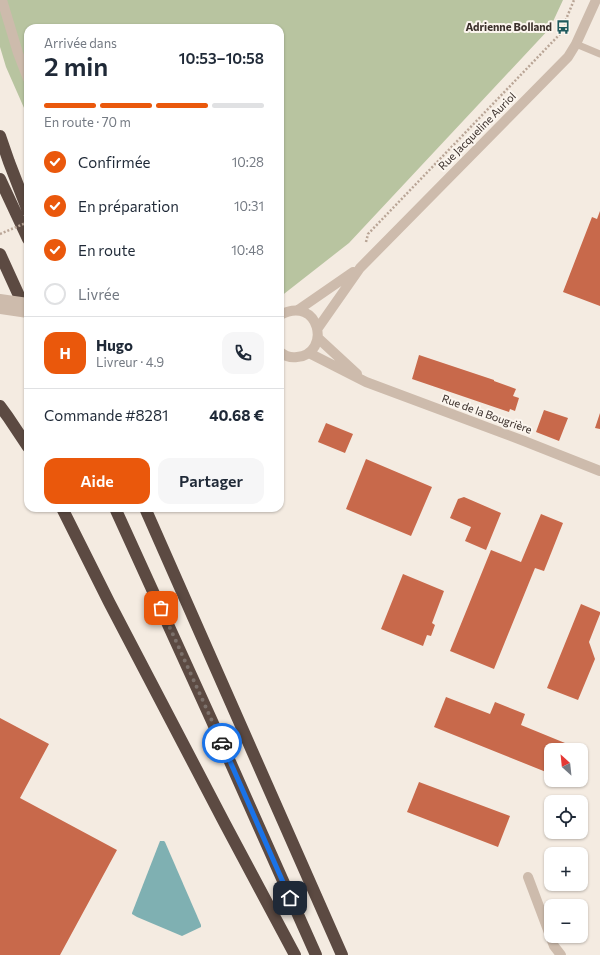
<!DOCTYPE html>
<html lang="fr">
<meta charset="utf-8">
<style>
body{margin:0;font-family:Commissioner,sans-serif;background:#f6f6f7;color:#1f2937;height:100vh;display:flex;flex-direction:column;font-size:15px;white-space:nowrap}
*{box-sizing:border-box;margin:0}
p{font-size:13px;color:#747a83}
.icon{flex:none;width:22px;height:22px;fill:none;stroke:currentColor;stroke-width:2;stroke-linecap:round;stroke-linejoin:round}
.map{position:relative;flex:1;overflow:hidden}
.sheet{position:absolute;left:24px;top:24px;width:260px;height:488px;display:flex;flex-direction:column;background:#fff;border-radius:12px;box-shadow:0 1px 3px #0004}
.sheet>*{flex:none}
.needle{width:26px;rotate:333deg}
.controls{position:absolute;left:544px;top:743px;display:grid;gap:8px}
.controls a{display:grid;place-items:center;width:44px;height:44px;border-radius:8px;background:#fff;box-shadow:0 1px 3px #0004;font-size:20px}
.pin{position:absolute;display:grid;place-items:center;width:34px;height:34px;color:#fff;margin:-17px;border-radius:8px;box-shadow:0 2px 6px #0006}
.courier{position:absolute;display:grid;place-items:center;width:40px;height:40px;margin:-20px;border:3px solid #1a73e8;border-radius:50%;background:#fff;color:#222;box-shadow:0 1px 5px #0007}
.headline em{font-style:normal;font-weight:600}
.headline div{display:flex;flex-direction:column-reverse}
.headline{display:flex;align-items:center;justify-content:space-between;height:68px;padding:0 20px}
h1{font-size:26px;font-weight:600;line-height:30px}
.bar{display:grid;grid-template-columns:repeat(4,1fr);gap:6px 4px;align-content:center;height:48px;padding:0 20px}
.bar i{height:5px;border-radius:3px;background:#e0e1e3}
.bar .current{background:#ea580c}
.bar p{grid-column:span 4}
.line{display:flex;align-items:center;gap:10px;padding:0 20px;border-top:1px solid #e0e1e3}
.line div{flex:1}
.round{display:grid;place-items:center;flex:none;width:42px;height:42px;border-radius:12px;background:#f6f6f7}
ol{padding:0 20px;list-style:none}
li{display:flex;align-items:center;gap:12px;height:44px}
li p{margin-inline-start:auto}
li .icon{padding:4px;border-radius:50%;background:#ea580c;color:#fff;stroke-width:4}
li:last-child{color:#747a83}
li i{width:22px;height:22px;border:2px solid #e0e1e3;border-radius:50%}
.button{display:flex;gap:8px;margin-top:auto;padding:8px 20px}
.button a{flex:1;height:46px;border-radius:12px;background:#ea580c;color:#fff;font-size:16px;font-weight:600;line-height:46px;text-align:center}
.button a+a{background:#f6f6f7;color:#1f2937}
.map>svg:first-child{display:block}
</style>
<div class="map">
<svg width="600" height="955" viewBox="0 0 600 955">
<rect width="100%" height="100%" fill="#f4ebe1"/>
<path fill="#b8c4a0" d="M0,0H563L550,28L349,243L280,297V28H28V117L6,67L0,47Z"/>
<path fill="#7fb0b2" d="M160,841H164L165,842L201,925V927L182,936L137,917L132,914V913Z"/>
<path fill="#c8694b" d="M600,211V306L563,292L592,217L597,219Z
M419,355L494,380V381L516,389L513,396L519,398L515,411L510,409L509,412L412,379Z
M544,410L568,418L559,441L536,432Z
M600,413V429L595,428Z
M326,423L353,434L345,453L318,442Z
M366,459L432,487L411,536L346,509Z
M464,497L501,513L486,550L465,541L471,527L450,518L458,499Z
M541,514L563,523L544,571L535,568L494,669L450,651L491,550L521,562Z
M403,574L444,591L432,623L435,625L431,636L427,635L423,646L381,629Z
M581,604L600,612V614L589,642L595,659L578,700L547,688Z
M446,697L490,714L495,702L525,714L521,725L565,743L562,750H551V774L434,727Z
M0,718L49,744L20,798L117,850L60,955H0Z
M419,782L510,816L498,847L407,812Z"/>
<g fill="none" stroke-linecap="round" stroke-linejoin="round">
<path stroke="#b9a596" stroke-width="2.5" stroke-dasharray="2 2" stroke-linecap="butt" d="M366,242L368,234L560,34L574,0"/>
<path stroke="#cdbbac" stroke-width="7" d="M576,44L600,54"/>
<path stroke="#cdbbac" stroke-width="10" d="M2,0L18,53L28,79
M298,310L353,272
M280,315C320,294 332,354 297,357C291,358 285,356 280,352
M318,328L360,268L568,57L576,44L596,0
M318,338L357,374
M309,353L366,382L524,441L600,471
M528,877L554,946L561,955"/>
<path stroke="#5c4a42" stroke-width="12" d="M0,136L9,162L28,211
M0,179L28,239
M0,254L26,311
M0,406L8,417L28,447
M62,508L109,602L224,822L295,955
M115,508L211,719L316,955
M145,508L342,955"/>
<path stroke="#b9a596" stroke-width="2.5" stroke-dasharray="2 2" stroke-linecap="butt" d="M0,234L28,222"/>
<path stroke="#cdbbac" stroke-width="10" d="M0,299L28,303
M0,309L28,313"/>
</g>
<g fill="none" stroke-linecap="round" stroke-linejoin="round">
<path stroke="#7c716b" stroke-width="4" stroke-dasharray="0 7.2" d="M161,608L222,743"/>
<path stroke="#1a73e8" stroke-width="5" d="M222,743L290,898"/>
</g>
<defs>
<symbol id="bus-bare" viewBox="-9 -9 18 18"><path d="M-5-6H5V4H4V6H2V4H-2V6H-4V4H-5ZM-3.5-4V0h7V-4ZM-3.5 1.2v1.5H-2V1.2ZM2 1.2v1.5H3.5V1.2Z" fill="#1f5a5e" stroke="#fbf5ee" stroke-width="2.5" paint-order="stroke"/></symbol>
</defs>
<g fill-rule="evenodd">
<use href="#bus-bare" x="553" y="17" width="20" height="20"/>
</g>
<g text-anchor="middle" stroke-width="4" stroke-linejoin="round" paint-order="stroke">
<g font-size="11" font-weight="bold" fill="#3b302b" stroke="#fbf5ee" text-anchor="end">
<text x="552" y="31">Adrienne Bolland</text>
</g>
<g font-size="11" fill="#3b302b" stroke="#fbf5ee">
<text transform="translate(477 131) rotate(-45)" y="4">Rue Jacqueline Auriol</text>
<text transform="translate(487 414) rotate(20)" y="4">Rue de la Bougrière</text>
</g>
</g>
</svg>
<div class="controls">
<a><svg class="needle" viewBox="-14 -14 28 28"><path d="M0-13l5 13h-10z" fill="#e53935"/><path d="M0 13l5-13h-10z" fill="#747a83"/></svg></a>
<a><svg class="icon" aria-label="locate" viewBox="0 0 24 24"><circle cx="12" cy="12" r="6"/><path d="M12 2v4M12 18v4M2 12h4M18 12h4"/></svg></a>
<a>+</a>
<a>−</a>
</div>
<div class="pin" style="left:161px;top:608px;background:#ea580c"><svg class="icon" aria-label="bag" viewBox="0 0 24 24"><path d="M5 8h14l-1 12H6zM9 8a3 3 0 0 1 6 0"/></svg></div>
<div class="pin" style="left:290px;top:898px;background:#1f2937"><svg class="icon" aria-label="home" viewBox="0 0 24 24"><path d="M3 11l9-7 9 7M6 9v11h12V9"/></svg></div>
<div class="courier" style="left:222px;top:743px"><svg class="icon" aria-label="car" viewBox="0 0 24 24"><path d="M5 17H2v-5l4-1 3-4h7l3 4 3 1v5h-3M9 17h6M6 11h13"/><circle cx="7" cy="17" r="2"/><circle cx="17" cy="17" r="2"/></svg></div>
<section class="sheet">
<div class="headline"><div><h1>2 min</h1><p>Arrivée dans</p></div><em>10:53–10:58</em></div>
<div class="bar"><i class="current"></i><i class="current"></i><i class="current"></i><i></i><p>En route · 70 m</p></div>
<ol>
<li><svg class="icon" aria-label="check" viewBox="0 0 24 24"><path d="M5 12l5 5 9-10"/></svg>Confirmée<p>10:28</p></li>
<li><svg class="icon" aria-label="check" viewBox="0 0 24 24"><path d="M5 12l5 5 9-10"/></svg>En préparation<p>10:31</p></li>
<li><svg class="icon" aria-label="check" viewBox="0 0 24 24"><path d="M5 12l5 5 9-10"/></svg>En route<p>10:48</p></li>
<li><i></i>Livrée</li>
</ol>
<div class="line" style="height:72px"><b class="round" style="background:#ea580c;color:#fff">H</b><div><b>Hugo</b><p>Livreur · 4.9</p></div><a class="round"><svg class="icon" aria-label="phone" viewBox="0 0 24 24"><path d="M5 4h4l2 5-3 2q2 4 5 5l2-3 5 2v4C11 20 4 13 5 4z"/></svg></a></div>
<div class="line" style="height:52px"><div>Commande #8281</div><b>40.68 €</b></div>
<div class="button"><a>Aide</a><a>Partager</a></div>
</section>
</div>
